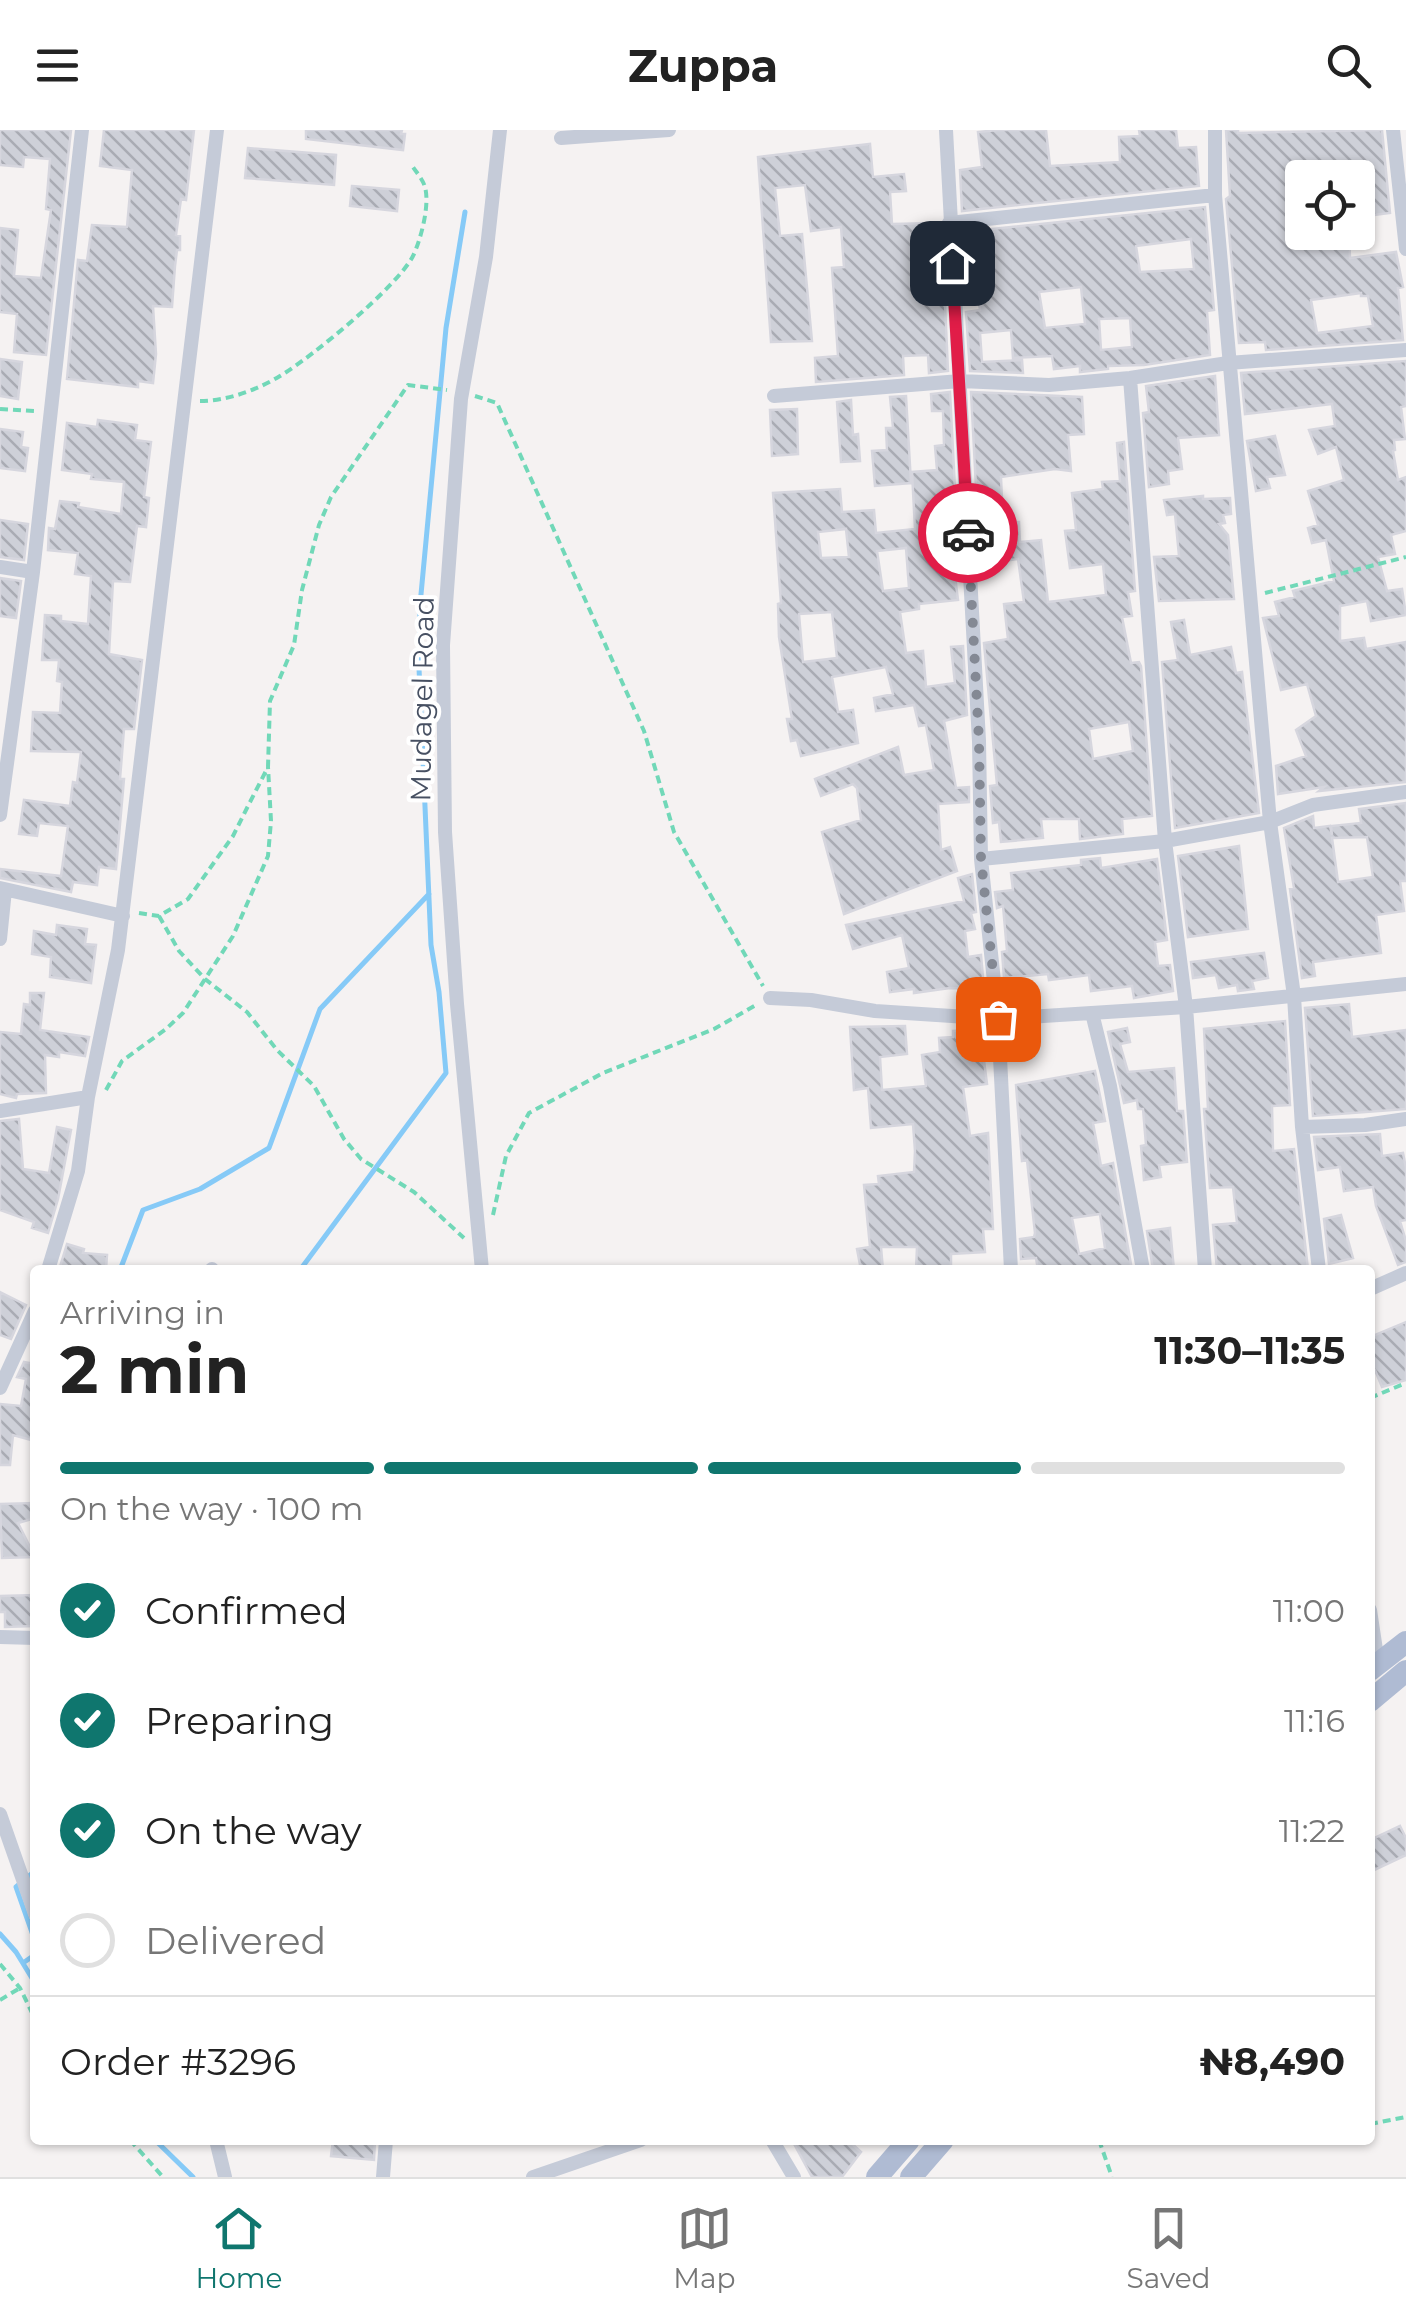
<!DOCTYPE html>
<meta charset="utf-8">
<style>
body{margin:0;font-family:Montserrat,sans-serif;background:#f6f6f6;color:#222;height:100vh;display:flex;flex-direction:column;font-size:38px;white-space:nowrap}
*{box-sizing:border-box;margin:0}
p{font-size:32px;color:#767676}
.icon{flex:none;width:55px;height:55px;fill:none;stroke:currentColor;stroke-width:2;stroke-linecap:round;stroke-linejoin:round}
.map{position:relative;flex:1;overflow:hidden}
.side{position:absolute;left:30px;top:1135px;width:1345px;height:880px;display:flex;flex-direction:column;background:#fff;border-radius:10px;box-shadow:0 2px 8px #0004}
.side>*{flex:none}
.tools{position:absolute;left:1285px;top:30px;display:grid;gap:20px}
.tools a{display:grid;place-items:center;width:90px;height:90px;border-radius:10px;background:#fff;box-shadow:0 2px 8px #0004;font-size:50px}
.pin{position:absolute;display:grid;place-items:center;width:85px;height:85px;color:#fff;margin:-42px;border-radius:20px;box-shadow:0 5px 15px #0006}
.courier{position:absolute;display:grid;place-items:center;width:100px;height:100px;margin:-50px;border:8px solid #e11d48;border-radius:50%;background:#fff;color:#222;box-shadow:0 2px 12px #0007}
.headline em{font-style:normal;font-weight:700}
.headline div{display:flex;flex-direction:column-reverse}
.headline{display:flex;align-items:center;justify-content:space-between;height:170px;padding:0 30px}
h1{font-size:65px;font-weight:700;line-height:75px}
.bar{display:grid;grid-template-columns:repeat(4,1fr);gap:15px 10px;align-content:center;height:120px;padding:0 30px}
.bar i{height:12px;border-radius:8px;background:#e0e0e0}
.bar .current{background:#0f766e}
.bar p{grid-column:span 4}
.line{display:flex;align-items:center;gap:25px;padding:0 30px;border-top:2px solid #e0e0e0}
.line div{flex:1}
ol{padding:0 30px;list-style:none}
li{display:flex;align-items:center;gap:30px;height:110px}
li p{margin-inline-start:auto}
li .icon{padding:10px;border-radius:50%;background:#0f766e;color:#fff;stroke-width:4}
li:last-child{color:#767676}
li i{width:55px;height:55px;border:5px solid #e0e0e0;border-radius:50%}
header{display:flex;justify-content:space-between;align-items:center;height:130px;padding:0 30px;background:#fff;font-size:45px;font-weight:700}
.menu{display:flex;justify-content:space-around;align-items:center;height:140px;border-top:2px solid #e0e0e0;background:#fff;font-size:28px;color:#767676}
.menu a{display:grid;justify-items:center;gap:5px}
.menu .current{color:#0f766e}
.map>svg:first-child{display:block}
</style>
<header><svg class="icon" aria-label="menu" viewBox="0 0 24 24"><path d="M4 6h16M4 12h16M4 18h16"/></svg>Zuppa<svg class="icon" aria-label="search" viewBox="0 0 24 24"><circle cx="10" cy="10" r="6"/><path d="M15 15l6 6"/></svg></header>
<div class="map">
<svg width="1406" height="2047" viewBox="0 0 1406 2047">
<defs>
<pattern id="building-back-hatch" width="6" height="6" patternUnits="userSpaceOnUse" patternTransform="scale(2.5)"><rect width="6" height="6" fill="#ced0d8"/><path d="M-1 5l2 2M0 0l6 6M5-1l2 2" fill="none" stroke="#a9abb3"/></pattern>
</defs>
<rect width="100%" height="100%" fill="#f5f2f2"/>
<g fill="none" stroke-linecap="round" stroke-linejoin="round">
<path stroke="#86caf7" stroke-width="5" d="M120,1140L143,1080L200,1059L269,1018L320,879L429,764
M300,1140L446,943L439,862L431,815L419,538L420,475L446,198L465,82
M35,1741L16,1757L35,1811
M0,1804L16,1822L35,1853
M23,1833L33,1826L35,1819
M155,2010L193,2047"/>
</g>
<path fill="url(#building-back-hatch)" stroke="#d6d6de" stroke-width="2.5" fill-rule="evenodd" d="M0,0H71L46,225L14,222L17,184L0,182V98L18,100L14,146L41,148L51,80L46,79L50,29L24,27L23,37L0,35Z
M104,0H194L186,70L181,69L176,105L180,106V120H177L175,136L172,177L153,176L156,224L153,253L138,251V257L67,249L78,130L87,131L92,95L127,97L132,40L100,36Z
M306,0H402L401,4H405L403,20L306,9Z
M998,0H1046L1050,36L1120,32L1119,7L1140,6L1139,0H1176L1178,18L1196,17L1199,56L962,81L960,40L982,37L978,2Z
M1226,0H1238V3L1382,0L1390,83L1358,87V42L1353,43V39L1308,42V48H1302V102H1349L1350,128L1396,122L1403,157L1398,158L1403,210L1266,220L1265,212L1239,213L1226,69L1230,66ZM1361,163V166H1368L1373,196L1317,203L1311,170Z
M870,14L873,47L904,44L906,61L890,62L892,94L935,93L939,174L945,173L948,241L929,243L928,225L903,226L904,245L816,252L815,228L838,226L832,138L844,137L841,97L811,101L805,55L775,58L780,106L802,104L812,211L771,212L758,27Z
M248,18L336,25L334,55L245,48Z
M352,56L399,60L397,81L350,76Z
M1205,77L1214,180L1207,181L1210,225L1144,235L1108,236V239L1080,242V236L1054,239L1052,226L1013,228L1011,200L980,203L982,232L1022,230L1023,243L970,241L966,182L980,180L978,166H981L978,138L964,140L962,102ZM1191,109L1194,139L1140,142L1136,116ZM1081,157L1085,194L1045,198L1039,162ZM1130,188L1132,217L1101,220L1099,189Z
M0,229L22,232L18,269L0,266Z
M1406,231V276L1401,277L1405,309L1394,310L1395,320L1393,321L1398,350L1406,347V401L1391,405L1395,424L1378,427L1387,461L1402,459L1406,485L1371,491L1367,471L1340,476V511L1364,508L1366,519L1406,512V652L1319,661L1324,657L1278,664L1276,636L1306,626L1296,600L1316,586L1307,554L1281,560L1263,488L1279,486L1275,472L1295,467L1293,461L1334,451L1326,410L1312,413L1308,398L1318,395L1308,361L1344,350L1336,317L1318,324L1309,300L1335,296L1332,274L1245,284L1241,243Z
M1215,246L1219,305L1178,308L1182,339L1168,341L1169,354L1149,357L1143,283L1149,282L1146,256Z
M950,262L959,437L954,438L958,470L919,474V479L900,482L906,523L923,521L926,557L955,553L951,517L963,516L967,585L944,591L956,658L969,657V672L938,674L941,720L950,717L957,741L844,784L822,702L861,690L857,658L853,654L821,666L815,649L898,617L904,645L934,640L926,595L919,596L914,575L876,581L874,568L893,564L886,537L832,547L838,582L853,580L858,613L801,626L797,610L791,611L787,589H792L779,507L778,474L781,473L773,363L840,359L842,382L874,380L876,403L915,399L912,342L937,340L935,316L944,315L943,281H932L931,264ZM846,399L849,427L821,428L818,402ZM906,418L909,458L883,461L877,421ZM832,482L837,528L803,532L799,484Z
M971,262L1082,267L1084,304L1068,305L1071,341L1055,339L1001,347L1003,393L1019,392L1020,412L1041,410L1048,472L1106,465L1103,434L1070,438L1065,401L1076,400L1072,363L1103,359L1102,352L1120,351L1117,313L1124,312L1135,461L1128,462L1132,486L1122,487L1131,533L1139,532L1141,536L1152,686L1122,689L1123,704L1080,709L1079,689H1041L1043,708L1001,712L999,692L993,693L990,656L997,655L984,513L1008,509L1004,474L1024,472L1018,429L980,434ZM1129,592L1133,621L1093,629L1089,599Z
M906,266L911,353L875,356L872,321L887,320L886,298H893L890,267Z
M851,270L853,305L858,304L860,331L841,332L837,272Z
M797,279L798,324L772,326L770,280Z
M98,290L137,295L135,310L151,312L144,367L149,368L146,397L137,396L130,452L113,451L109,524L142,530L134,599H124L120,649H124L116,739L99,737L97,755L73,752L71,762L0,748V739L61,746L68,696L39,693L37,706L19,704L24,670L70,676L73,652L77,653L81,622L31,621L33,582L60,583L62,552L57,551L59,530H42L45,485L61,486V491L88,494L91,446L75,444L78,423L48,420L49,398L55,399L60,371L79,373L78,377L121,384L124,352L91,349L92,344L62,340L67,293L97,297Z
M0,299L23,302L21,317L28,318L25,341L0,338Z
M1275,306L1285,345L1267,347L1270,358L1256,361L1247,311Z
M1203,366V369L1230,368L1231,384L1223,385L1225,393L1219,394L1228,405L1234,469L1159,471L1154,427L1179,426L1175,384L1167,385L1164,370Z
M0,390L28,394L24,430L0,427Z
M0,448L21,451L16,488L0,486Z
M1184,490L1190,525L1231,517L1236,543L1242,542L1259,683L1175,698L1162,532L1178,530L1171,492Z
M1406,673V751H1400L1404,781L1376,785L1381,823L1313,832L1315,846L1302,848L1290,759L1294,758L1284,698L1313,686L1314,698L1330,696L1332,705L1331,696L1361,693L1359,679ZM1367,707L1373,747L1338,752L1332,708Z
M1239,716L1248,799L1188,807L1178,726Z
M1100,728L1101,738L1157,729L1167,810L1155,812L1158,836L1170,835L1173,861L1134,868L1132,856L1091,861L1089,845L1049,850L1048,844L1004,848L1002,822L1007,821L1003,776L997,778L995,762L1013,760L1011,743L1081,735V730Z
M972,744L976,782L971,783L975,799L965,801L968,827L981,825L984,859L950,858L914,863V859L890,862L887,842L909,838L902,805L853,819L846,795L964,771L958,748Z
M57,795L87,799L85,814L96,815L91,853L50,847L51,827L32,824L34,801L56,805Z
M1264,823L1268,848L1252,851L1254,859L1238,861L1237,855L1219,858L1216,845L1193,848L1191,832Z
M30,863H44L40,900L89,907L85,926L59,922V927L45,925L46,963L17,964L16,968L0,964V902L21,904L24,874L30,875Z
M1349,874L1352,907L1406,900V979L1313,986L1305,878Z
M1285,891L1290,975L1272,976L1273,1021L1294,1019L1308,1139L1217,1140L1213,1095L1237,1093L1233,1057L1210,1058L1204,979H1208L1204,899Z
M905,896L907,924L880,927L882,960L926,956L922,925L940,922L939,908L953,907V901L988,899L989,915H982L987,954L963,957L970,1006L988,1003L993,1099H983L985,1122L951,1124V1140H916L917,1117H881L883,1140H861L857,1119L870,1117L864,1055L879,1054L878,1046L914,1042L915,1021L913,994L871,998L868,958L854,960L850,897Z
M1127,898L1130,912L1120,914L1128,942L1174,938L1177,981H1183L1187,1032L1159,1035L1161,1047L1144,1050L1141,1016L1146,1015L1143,979H1138L1137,970L1124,973L1108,902Z
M1095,941L1105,991L1093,993L1101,1036L1113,1033L1132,1140H1038L1036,1128L1021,1129L1020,1109L1034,1107L1035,1103L1027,1030L1022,1031L1016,955ZM1100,1084L1105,1118L1079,1124L1072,1088Z
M19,989L23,1039L49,1043L57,997L71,1000L58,1069L48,1103L32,1098L34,1092L0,1080V991Z
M1380,1004L1382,1026L1403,1023L1406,1038V1090L1400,1091L1406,1111V1132L1398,1135L1376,1076L1373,1057L1344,1061L1340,1037L1318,1040L1314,1007Z
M1341,1085L1353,1128L1329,1134L1324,1089Z
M1170,1098L1174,1140H1153L1147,1101Z
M67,1114L84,1119L83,1123L107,1125L106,1140H59Z
M0,1162L26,1175L11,1209L0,1205Z
M1406,1192V1250L1382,1257L1375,1240L1370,1242V1207Z
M24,1232L35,1234V1311L13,1305L10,1335H0V1274L21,1276L26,1249L17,1247Z
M35,1373V1388L18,1393L35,1427L2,1428L0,1374Z
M35,1465V1496L5,1497V1482H0V1466Z
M1400,1696L1406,1708V1725L1370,1742V1710Z
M333,2010H375L374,2030L331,2026Z
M792,2010H848L861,2022L842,2047H812Z"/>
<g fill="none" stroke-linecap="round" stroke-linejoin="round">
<path stroke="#71d8b8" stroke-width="4" stroke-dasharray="8 5" stroke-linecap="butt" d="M475,266L497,273L644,601L674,702L763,856
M200,271C227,271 257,260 280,246C312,227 397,157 413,126C421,109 430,75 425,57C423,50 417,43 413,37
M0,279L36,281
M1265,463L1406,427
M139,783L159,786L188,769L233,706L247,678L268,637L270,571L294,515L302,460L319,395L331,367L408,255L447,260
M159,786L179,821L205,849L247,882L277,920L314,956L344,1009L361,1029L414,1062L464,1108
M106,960L122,931L166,899L183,883L233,806L268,726L271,691L268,637
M493,1085L506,1026L529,983L603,943L714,899L756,875
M1370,1268L1406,1253
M0,1834L20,1858L35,1889
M0,1870L20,1858
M1370,1994L1406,1987
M130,2010L163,2047
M1099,2010L1112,2047"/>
<path stroke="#c5cbd8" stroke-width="14" d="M946,0L979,611L981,729L998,889L1011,1140
M1215,0V65L1270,692L1294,866L1302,997L1319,1140
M1393,0L1406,119
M561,8L669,0
M949,93L1215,65
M1130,248L1165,711L1186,877L1205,1140
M774,266L960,251L1049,255L1130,248L1228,233L1406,220
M0,437L33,442
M0,685L33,442L82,0
M981,729L1165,711L1270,692L1313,675L1406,662
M0,758L123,786
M0,809L5,760
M770,868L811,870L875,881L998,889L1186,877L1406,854
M1092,883L1110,956L1143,1140
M0,981L88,967
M1302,997L1365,995L1406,989
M48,1140L78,1041L88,967L118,820L217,0
M211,1140L212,1139
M482,1140L457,874L445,702L443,515L461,269L486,127L500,0
M1370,1159L1406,1143
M0,1258L35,1181
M1370,1480L1378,1533
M0,1507L35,1508
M0,1684L35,1784
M216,2010L225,2047
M772,2010L794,2047
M383,2047L386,2010
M533,2047L641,2010"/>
<path stroke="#afbbd3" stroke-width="22" d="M1370,1540L1406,1512
M1370,1571L1406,1541
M877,2047L909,2010
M911,2047L943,2010"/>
</g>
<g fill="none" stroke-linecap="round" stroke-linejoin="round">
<path stroke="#848994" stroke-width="10" stroke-dasharray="0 18" d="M968,403L979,611L981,729L998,889"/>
<path stroke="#e11d48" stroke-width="12" d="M952,133L968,403"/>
</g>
<g text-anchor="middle" stroke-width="8" stroke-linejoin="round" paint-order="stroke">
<g font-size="28" fill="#475062" stroke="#fff">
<text transform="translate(422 569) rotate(-89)" y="10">Mudagel Road</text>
</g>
</g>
</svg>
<div class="tools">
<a><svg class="icon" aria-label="locate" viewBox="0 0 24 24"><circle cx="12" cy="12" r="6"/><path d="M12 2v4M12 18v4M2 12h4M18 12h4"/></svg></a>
</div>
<div class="pin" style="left:998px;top:889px;background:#ea580c"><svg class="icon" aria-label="bag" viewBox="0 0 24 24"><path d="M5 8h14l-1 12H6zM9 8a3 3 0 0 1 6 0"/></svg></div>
<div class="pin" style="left:952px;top:133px;background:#1f2937"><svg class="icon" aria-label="home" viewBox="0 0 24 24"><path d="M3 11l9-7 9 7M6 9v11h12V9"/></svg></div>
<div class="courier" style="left:968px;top:403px"><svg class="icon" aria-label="car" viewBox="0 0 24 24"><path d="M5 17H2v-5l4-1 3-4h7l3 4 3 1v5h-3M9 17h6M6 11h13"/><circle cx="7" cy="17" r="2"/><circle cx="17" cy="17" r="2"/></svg></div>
<section class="side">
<div class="headline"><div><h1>2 min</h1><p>Arriving in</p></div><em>11:30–11:35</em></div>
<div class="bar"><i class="current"></i><i class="current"></i><i class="current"></i><i></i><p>On the way · 100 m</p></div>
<ol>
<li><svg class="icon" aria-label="check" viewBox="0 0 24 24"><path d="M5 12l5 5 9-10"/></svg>Confirmed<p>11:00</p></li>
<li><svg class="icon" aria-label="check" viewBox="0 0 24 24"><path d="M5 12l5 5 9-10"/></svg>Preparing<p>11:16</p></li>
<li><svg class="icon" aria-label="check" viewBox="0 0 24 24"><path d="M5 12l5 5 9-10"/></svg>On the way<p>11:22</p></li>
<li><i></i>Delivered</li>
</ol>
<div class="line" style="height:130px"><div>Order #3296</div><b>₦8,490</b></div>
</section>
</div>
<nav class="menu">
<a class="current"><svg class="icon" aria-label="home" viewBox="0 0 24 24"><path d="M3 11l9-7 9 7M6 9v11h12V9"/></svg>Home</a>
<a><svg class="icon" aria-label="map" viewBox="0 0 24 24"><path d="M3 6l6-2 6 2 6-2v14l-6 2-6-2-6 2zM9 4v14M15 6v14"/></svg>Map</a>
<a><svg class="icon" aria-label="saved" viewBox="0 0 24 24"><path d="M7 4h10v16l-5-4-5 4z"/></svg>Saved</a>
</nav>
